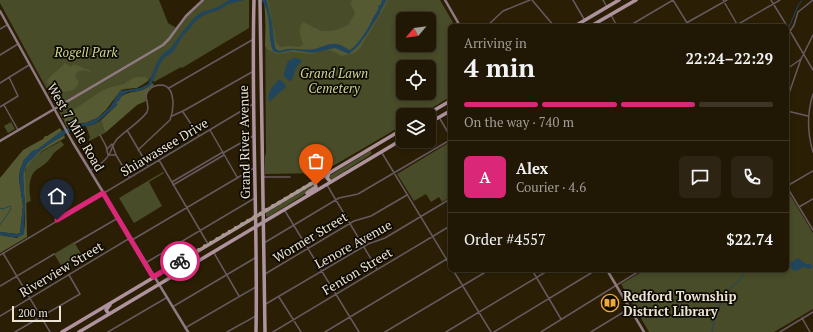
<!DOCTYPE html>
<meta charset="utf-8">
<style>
body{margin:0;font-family:"PT Serif",serif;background:#2d2413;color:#f1f3f6;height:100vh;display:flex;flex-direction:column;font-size:15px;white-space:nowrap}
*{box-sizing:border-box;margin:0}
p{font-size:13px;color:#a29f9a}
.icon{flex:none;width:22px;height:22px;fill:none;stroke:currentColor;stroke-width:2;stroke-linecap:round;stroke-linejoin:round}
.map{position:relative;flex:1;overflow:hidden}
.side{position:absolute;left:448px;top:24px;width:341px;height:248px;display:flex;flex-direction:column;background:#201704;border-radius:6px;box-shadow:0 2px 6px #0003,0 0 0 1px #3d3626}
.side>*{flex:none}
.needle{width:26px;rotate:241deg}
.controls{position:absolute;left:396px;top:12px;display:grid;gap:8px}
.controls a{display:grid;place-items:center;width:40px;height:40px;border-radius:6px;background:#201704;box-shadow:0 2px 6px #0003,0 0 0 1px #3d3626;font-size:20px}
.scale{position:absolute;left:12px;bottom:10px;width:49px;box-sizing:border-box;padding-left:4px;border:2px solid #ebe4d5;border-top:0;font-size:11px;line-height:14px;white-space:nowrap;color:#ebe4d5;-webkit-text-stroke:3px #0e0a02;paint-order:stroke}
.pin{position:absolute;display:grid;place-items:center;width:34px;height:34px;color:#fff;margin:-41px -17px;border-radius:50% 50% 50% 0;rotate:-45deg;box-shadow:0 0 4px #0007}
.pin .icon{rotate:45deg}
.courier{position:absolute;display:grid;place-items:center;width:40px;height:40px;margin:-20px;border:3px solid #db2777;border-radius:50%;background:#fff;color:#222;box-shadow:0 1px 5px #0007}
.headline em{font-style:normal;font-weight:700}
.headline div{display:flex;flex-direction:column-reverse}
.headline{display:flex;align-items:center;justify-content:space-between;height:68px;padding:0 16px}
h1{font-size:26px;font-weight:700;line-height:30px}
.bar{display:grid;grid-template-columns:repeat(4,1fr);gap:6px 4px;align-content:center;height:48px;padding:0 16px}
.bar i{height:5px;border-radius:3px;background:#3d3626}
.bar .selected{background:#db2777}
.bar p{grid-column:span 4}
.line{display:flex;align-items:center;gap:10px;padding:0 16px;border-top:1px solid #3d3626}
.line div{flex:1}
.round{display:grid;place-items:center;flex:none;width:42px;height:42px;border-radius:6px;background:#2d2413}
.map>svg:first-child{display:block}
</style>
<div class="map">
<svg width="813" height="332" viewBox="0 0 813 332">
<rect width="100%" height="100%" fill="#2a1f05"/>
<path fill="#484c29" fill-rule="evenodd" d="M0,0H159L168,23L178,29L187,16L205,0H249V28L182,68L181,67L154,82L151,77C144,88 134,87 122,90L99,117L87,123L74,124L68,128L0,3Z
M265,0H440L455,26H450V97L420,115H403V125L321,173L265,174V155L266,154ZM403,19H429V45H403ZM403,67H429V93H403Z
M101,120L105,133L89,141V139L90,137L86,126L95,124Z
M11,122L15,129L8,133L4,126Z
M61,141L64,145C61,148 57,150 54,153C51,156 50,160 46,163C43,166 38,168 35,171C28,178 29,193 31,201L26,203C26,193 24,183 25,174C27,156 48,149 61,141Z
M450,142V197L442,202L439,197L431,202L426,194L414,201L397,174Z
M370,151L372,152L370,155L332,179L329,178V176Z
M163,172L164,173L149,182L162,206L134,223L119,198Z
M314,184L315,186L313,189L268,217L266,216V212Z
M251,187V196L243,201V188Z
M787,190L813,233V309L774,332H649L621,284L645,270H787Z
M74,242L86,262L82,264L77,258L62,267L54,254Z"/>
<path fill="#565a33" d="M264,0H268L276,42L280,47L289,46L300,47L303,44C300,35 297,30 303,22L321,31H332L342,28L349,24L355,13L353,8L350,4L352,0H388L384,8L360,48L355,53L342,56L330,50L320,51L313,54L290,52L277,54L267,49L265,46L266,27Z
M65,63L71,67L74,64L91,71L90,72L83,70L77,72L75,76L79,82C74,96 61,90 51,92L48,89L50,86L47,81C52,73 59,70 65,63Z
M139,77H145L149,80L137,88L121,89L106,110L95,119C91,119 90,121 86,122C79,124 72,122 67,127L65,123V119L72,111L100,92L108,88L124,84L133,78Z
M152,83L154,85C148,89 144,94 146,101L137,105L105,133L101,120L117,105L116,103C126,86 140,97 152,83Z
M60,128L62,131L24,160L20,170L19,179L23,206L20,233L17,234L0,232V178L23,150L43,139L45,136H47Z
M64,135L65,138L42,151L33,159L25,170V176L26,193L27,237L0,253V235L17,238L24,231C26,219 25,206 24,194C24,186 22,177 24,169C28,156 52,142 64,135Z"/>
<path fill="#21455d" d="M229,0H245L228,4L219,10L206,14L198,19L182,37L173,52L163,59L159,66L152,83L149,87L139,91L128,92L121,96L120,100L116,103L117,105L95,124L86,126L77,127L43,148L27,164L23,174L25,205L24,234C16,240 9,236 0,235V232L17,234L20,233L23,206L19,179L20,170L24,160L32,151L38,149L59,133L74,124L87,123L99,117L110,107L120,91L140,88L148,84L158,60L165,52L171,48L183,31L196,16L202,12L218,7Z
M257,0H266L267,1L272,23L275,47L276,49L280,51C291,46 303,51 314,49C321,48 328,43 336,44C341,44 345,48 350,50C360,43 369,27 374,16C379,13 379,12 378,6L381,4L382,0H385L380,8V13L367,34L358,46L349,54L335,48L313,53L293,50L278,53L273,51C267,36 272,16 263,2Z
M294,58L300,59L302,61L296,68L292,80L289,81L284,76V73L288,61Z
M279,80L282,81L285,84L286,87L269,102C267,93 272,86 279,80Z
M798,258L806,264H811L813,267L809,269L803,267L796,271L792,270L790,264L793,261Z"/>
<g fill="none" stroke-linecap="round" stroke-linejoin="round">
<path stroke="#21455d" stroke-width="1" d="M789,27L798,6L802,0
M787,32L788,30
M0,208L3,209L10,206L11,209L0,225
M712,332L715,316L722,301L731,287L738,282L746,270"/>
<path stroke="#21455d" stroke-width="3" d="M375,18L385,0"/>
<path stroke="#675a60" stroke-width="1.5" d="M532,0L554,26
M573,0L584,19
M603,0L607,7
M673,0L689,26
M723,0L738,26
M771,0L787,26
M611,15L617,26
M487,26L503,11L530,0
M629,26L673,0
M681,26L727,0
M735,26L780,0
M787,26L813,70
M0,29L7,25
M787,36L794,25L798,12L813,0
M0,55L18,44
M787,69L801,59L813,35
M0,83L29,65
M169,88L252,40
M813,94C807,113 807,132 813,152
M787,99L801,59
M4,105L18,130
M0,107L18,96L9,77
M787,111L808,116
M183,112L199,136
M172,116L185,110L252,72
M439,117L450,136
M127,130L148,166
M210,130L237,177
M100,135L106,146L108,155H116
M107,149L112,144L116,155L129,177
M223,153L253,136
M382,153L450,265
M159,160L208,244
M90,171C98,166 105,162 110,153C112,147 113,144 117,139C124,132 142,120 147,112C151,104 141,96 150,89C153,86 158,85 162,85C176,87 174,110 170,120L138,150
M262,177H290
M172,182L223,152
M173,185L224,155
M327,185L377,269
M787,186L813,171
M787,187L813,230
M799,207L813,199
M285,211L359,332
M132,240L254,168
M75,243L118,218
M264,243L339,198L358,194L450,140
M3,253L50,332
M214,253L239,296
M0,255L253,104
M147,262L255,198
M453,270L491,332
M532,270L561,319
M265,274L354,221L371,216L407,195
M0,286L54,254
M279,297L301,332
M264,305L368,244L385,238L450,199
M174,306L255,258
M630,308L623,312L622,313L624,314L631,310
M0,316L130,238
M802,318L810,332
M185,328L256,287
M15,332L80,294L69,275
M108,332L166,298
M227,332L256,316
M273,332L450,226
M325,332L450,257
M385,332L489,270
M446,332L549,270
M494,332L596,270
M541,332L641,270
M591,332L622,313
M780,332L813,312"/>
<path stroke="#8f7a83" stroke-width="2.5" d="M445,0L460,26
M0,11L72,141L188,332
M0,141L163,45L169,39L186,16L203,0
M607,270L644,332"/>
<path stroke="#ae939f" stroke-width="3.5" d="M254,0C251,111 258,221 256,332
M260,0L265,332
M575,26L619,0
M591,26L636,0
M426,115L450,101
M429,123L450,111
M329,173L327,178L331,182
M307,193L316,187L315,183H312
M109,314L106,310L110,305
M62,332L403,129
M79,332L403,139"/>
</g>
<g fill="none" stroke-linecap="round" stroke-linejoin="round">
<path stroke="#a79f8c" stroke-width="4" stroke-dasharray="0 7.2" d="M180,261L312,183L316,185"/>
<path stroke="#db2777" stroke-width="5" d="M57,220L103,193L153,277L180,261"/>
</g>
<defs>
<symbol id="library-ring" viewBox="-11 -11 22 22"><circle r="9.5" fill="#0e0a02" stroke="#eea83c" stroke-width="1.5"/><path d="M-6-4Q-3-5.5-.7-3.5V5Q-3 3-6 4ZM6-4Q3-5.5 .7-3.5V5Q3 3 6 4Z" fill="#eea83c"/></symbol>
</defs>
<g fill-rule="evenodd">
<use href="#library-ring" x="600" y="293" width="20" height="20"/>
</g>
<g text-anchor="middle" stroke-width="3.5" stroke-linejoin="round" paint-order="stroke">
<g font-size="13" font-style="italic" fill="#ced693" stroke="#0e0a02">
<text x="86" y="57">Rogell Park</text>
<text x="334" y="78">Grand Lawn<tspan x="334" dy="15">Cemetery</tspan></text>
</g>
<g font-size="13" fill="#ebe4d5" stroke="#0e0a02">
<text transform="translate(76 127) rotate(60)" y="5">West 7 Mile Road</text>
<text transform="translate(244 142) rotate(-91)" y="5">Grand River Avenue</text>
<text transform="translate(164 147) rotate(-31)" y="5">Shiawassee Drive</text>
<text transform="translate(310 237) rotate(-31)" y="5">Wormer Street</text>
<text transform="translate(353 244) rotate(-29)" y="5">Lenore Avenue</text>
<text transform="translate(61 269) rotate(-31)" y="5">Riverview Street</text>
<text transform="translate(357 271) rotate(-31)" y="5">Fenton Street</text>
</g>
<g font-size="13" font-weight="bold" fill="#ebe4d5" stroke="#0e0a02" text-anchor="start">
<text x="623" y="301">Redford Township<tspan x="623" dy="15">District Library</tspan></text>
</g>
</g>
</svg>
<div class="controls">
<a><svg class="needle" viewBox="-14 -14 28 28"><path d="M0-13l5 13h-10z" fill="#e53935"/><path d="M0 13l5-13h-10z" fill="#a29f9a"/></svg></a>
<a><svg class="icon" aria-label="locate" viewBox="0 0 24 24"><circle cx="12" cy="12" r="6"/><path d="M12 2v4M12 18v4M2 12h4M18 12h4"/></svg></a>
<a><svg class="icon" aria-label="layers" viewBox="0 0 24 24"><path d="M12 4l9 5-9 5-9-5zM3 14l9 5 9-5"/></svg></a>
</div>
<div class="scale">200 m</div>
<div class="pin" style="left:316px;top:185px;background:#ea580c"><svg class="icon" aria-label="bag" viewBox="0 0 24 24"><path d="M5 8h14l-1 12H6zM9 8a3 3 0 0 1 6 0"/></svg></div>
<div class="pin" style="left:57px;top:220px;background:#1f2937"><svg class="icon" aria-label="home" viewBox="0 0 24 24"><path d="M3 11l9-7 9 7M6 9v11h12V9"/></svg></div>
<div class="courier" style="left:180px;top:261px"><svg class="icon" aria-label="bike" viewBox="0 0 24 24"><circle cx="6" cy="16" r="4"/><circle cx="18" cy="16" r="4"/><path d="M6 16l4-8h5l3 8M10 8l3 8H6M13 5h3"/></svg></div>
<section class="side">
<div class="headline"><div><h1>4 min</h1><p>Arriving in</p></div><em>22:24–22:29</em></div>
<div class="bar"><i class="selected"></i><i class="selected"></i><i class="selected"></i><i></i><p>On the way · 740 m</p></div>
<div class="line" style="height:72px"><b class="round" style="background:#db2777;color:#fff">A</b><div><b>Alex</b><p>Courier · 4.6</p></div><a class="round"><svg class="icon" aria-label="chat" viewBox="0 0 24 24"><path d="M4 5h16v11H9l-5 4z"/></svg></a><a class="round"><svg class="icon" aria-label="phone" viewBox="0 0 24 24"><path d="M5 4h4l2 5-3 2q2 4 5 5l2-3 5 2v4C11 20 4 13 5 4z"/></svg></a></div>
<div class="line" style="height:52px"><div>Order #4557</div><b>$22.74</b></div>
</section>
</div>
